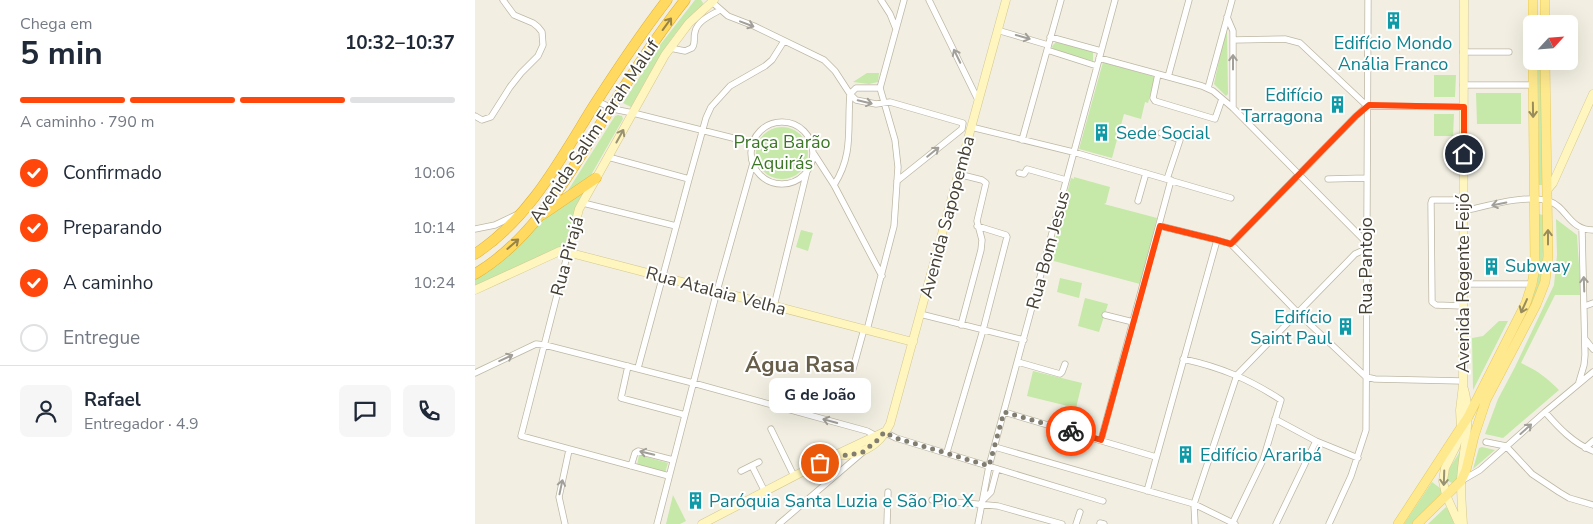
<!DOCTYPE html>
<html lang="pt">
<meta charset="utf-8">
<style>
body{margin:0;font-family:"Nunito Sans",sans-serif;background:#f6f6f7;color:#1f2937;height:100vh;display:flex;flex-direction:column;font-size:19px;white-space:nowrap}
*{box-sizing:border-box;margin:0}
p{font-size:16px;color:#747a83}
.icon{flex:none;width:28px;height:28px;fill:none;stroke:currentColor;stroke-width:2;stroke-linecap:round;stroke-linejoin:round}
.map{position:relative;flex:1;overflow:hidden}
.panel{display:flex;flex-direction:column;background:#fff;width:475px}
.panel>*{flex:none}
.needle{width:32px;rotate:64deg}
.controls{position:absolute;left:1048px;top:15px;display:grid;gap:10px}
.controls a{display:grid;place-items:center;width:55px;height:55px;border-radius:8px;background:#fff;box-shadow:0 5px 20px #0002;font-size:25px}
.pin{position:absolute;display:grid;place-items:center;width:42px;height:42px;color:#fff;margin:-21px;border:2px solid #fff;border-radius:50%;box-shadow:0 1px 5px #0007}
.courier{position:absolute;display:grid;place-items:center;width:50px;height:50px;margin:-25px;border:4px solid #ff470c;border-radius:50%;background:#fff;color:#222;box-shadow:0 1px 6px #0007}
.bubble{position:absolute;height:35px;border-radius:8px;background:#fff;box-shadow:0 5px 20px #0002;font-size:16px;font-weight:700;line-height:35px;text-align:center}
.headline em{font-style:normal;font-weight:700}
.headline div{display:flex;flex-direction:column-reverse}
.headline{display:flex;align-items:center;justify-content:space-between;height:85px;padding:0 20px}
h1{font-size:32px;font-weight:700;line-height:38px}
.bar{display:grid;grid-template-columns:repeat(4,1fr);gap:8px 5px;align-content:center;height:60px;padding:0 20px}
.bar i{height:6px;border-radius:4px;background:#e0e1e3}
.bar .selected{background:#ff470c}
.bar p{grid-column:span 4}
.line{display:flex;align-items:center;gap:12px;padding:0 20px;border-top:1px solid #e0e1e3}
.line div{flex:1}
.round{display:grid;place-items:center;flex:none;width:52px;height:52px;border-radius:8px;background:#f6f6f7}
ol{padding:0 20px;list-style:none}
li{display:flex;align-items:center;gap:15px;height:55px}
li p{margin-inline-start:auto}
li .icon{padding:5px;border-radius:50%;background:#ff470c;color:#fff;stroke-width:4}
li:last-child{color:#747a83}
li i{width:28px;height:28px;border:2px solid #e0e1e3;border-radius:50%}
main{display:flex;flex:1;min-height:0}
.map>svg:first-child{display:block}
</style>
<main>
<section class="panel">
<div class="headline"><div><h1>5 min</h1><p>Chega em</p></div><em>10:32–10:37</em></div>
<div class="bar"><i class="selected"></i><i class="selected"></i><i class="selected"></i><i></i><p>A caminho · 790 m</p></div>
<ol>
<li><svg class="icon" aria-label="check" viewBox="0 0 24 24"><path d="M5 12l5 5 9-10"/></svg>Confirmado<p>10:06</p></li>
<li><svg class="icon" aria-label="check" viewBox="0 0 24 24"><path d="M5 12l5 5 9-10"/></svg>Preparando<p>10:14</p></li>
<li><svg class="icon" aria-label="check" viewBox="0 0 24 24"><path d="M5 12l5 5 9-10"/></svg>A caminho<p>10:24</p></li>
<li><i></i>Entregue</li>
</ol>
<div class="line" style="height:90px"><a class="round"><svg class="icon" aria-label="person" viewBox="0 0 24 24"><circle cx="12" cy="8" r="4"/><path d="M4 21q1-7 8-7t8 7"/></svg></a><div><b>Rafael</b><p>Entregador · 4.9</p></div><a class="round"><svg class="icon" aria-label="chat" viewBox="0 0 24 24"><path d="M4 5h16v11H9l-5 4z"/></svg></a><a class="round"><svg class="icon" aria-label="phone" viewBox="0 0 24 24"><path d="M5 4h4l2 5-3 2q2 4 5 5l2-3 5 2v4C11 20 4 13 5 4z"/></svg></a></div>
</section>
<div class="map">
<svg width="1118" height="524" viewBox="0 0 1118 524">
<rect width="100%" height="100%" fill="#f2efe2"/>
<path fill="#c6e8a9" d="M220,0H226L228,3L227,7C194,32 177,71 156,107L148,103L185,45Z
M752,31L753,94L751,96L739,84L750,32Z
M581,42L618,52V61L578,50L577,46Z
M1063,61H1066L1068,185H1064Z
M628,62L680,77L673,103L670,102L666,119L649,114L637,158L604,149Z
M392,73H404L403,82L394,84L378,82Z
M959,75H981L980,97H959Z
M1001,93H1046V124H1002Z
M959,114H979L978,136H959Z
M143,115L147,116L148,119L116,175L92,192L140,116Z
M281 153a26 26 0 1 1 52 0a26 26 0 1 1-52 0Z
M599,177L635,187L631,203L629,204L682,218L665,284L575,260L596,178L599,179Z
M110,191L90,246L0,287V278L68,217Z
M1064,214L1068,215C1068,235 1069,257 1066,277C1062,310 1029,358 1013,389L1011,388L1054,307L1062,285L1064,262Z
M1081,219L1102,235L1106,295H1080L1046,363C1063,371 1071,377 1084,390L1028,438L1010,434L1023,399L1040,367L1079,285L1082,255Z
M326,230L338,233L333,251L321,247Z
M585,278L607,283L604,298L582,292Z
M610,298L633,304L624,332L603,326Z
M1024,321H1033L998,390L997,338L1008,336Z
M558,371L607,383L601,408L552,396Z
M989,432L984,477L981,482L977,483L973,481C971,468 980,462 985,451C987,445 986,438 989,432Z
M1007,447L1020,450L998,469L1004,448Z
M164,455L193,463L190,473L162,465Z
M957,482L969,491L939,524H929Z
M198,495L211,521L205,524H191Z
M971,507L975,513L979,524H953Z"/>
<g fill="none" stroke-linecap="round" stroke-linejoin="round">
<defs>
<path id="street" d="M406,0L415,14L421,29
M454,0L503,100
M237,2L253,16L279,26L349,60L360,71L375,94L381,100L401,104L415,102L488,123L487,129L422,181
M752,17L758,31V108
M522,30L573,45
M575,37L626,51
M758,40L810,39L825,43L892,106L989,107
M195,48L210,51L217,48C221,43 218,39 220,32C222,21 236,15 245,10
M572,50L622,66
M988,52H1034
M624,58L727,86L738,91L758,108L891,242
M683,74L678,98L680,101L740,119L747,99
M693,77L714,0
M988,85H1058
M733,88L757,0
M375,94L381,88H405
M122,101L138,109L158,113L278,143
M0,116L7,120L16,117L35,87L46,73L63,56L68,45L67,32L63,27L58,23L39,15L28,0
M276 153a31 31 0 1 1 62 0a31 31 0 1 1-62 0Z
M496,127L598,152L756,198
M686,133L705,140L692,179
M547,140L586,0
M339,154L359,185L407,276
M133,157L214,179
M544,173L549,174L552,169L591,180
M483,174L507,180L511,183L502,221L507,240L506,250L486,325
M853,179L891,178
M359,185C379,154 372,128 375,94
M663,201L671,173
M108,203L201,226
M988,211C1012,206 1050,194 1074,201C1092,207 1094,230 1118,230
M685,226L742,240L756,244L823,313L891,377L900,379L987,381
M0,229L20,225L41,215
M756,244L881,116L892,106
M93,252L46,436L194,476
M988,284H1057
M299,306L332,171
M988,306L961,305L957,302L956,203L957,200H988
M1110,306L1118,303
M445,314L549,340
M630,315L658,322
M392,330L419,226L423,167L420,140L405,88L429,0
M1110,339L1118,349
M708,359C745,367 774,379 806,400L788,460L757,524
M543,362L585,374L587,372L590,364
M153,366L146,398L210,415
M163,368L214,179L231,118L236,107L255,86L290,66L297,60L309,41
M378,369L389,329
M0,373L61,344L70,345L218,383L392,431L403,437
M1104,382L1109,365L1110,355L1107,229
M529,412L681,457
M1070,412C1084,428 1098,443 1118,451
M800,419L841,441L883,458
M296,429L319,476
M409,432L421,438L628,501
M626,440L696,180
M1011,442L1031,446L1057,474L1084,492L1094,498L1118,505
M520,447L719,504L760,524
M1110,448L1118,441
M472,452L508,330L532,237L531,235L502,226
M156,466L160,453L163,451L198,460
M277,466L290,492
M266,471L284,462
M986,481L1005,470L1070,412L1118,372
M672,491L742,240
M457,500L523,506L587,524
M508,500L516,492L522,469
M625,523L629,524
M90,524L84,497L94,450
M182,524L242,291L278,163
M304,524L388,452
M412,524L413,492
M503,524L514,466L640,0
M601,524L605,512
M720,524L719,504L762,375L880,254L891,249
M801,524L841,441
M854,524L876,476L891,430L893,0"/>
<path id="secondary" d="M1073,189L1078,183L1118,94
M93,252L104,209L190,55L214,23L239,0
M0,290L85,251H88L438,342
M359,456C384,455 403,449 415,424L531,0
M227,524L358,456L409,432
M984,524L971,495L968,481L970,468L981,446L986,429L985,410L988,385L989,0
M988,524C987,510 986,496 986,481C987,451 998,420 989,389"/>
<path id="primary" d="M1058,24V0
M1070,24V0
M923,524L993,417L1051,303L1057,284L1060,267L1058,61
M942,524L986,481L991,470L999,436L1011,400L1061,305L1070,282L1073,256L1070,61"/>
<path id="highway" d="M68,214L121,178
M0,254C54,219 85,160 118,107C141,71 166,34 192,0
M0,274C59,239 93,176 128,120C154,79 180,38 210,0"/>
</defs>
<use href="#street" stroke="#bdb7a5" stroke-width="7"/>
<use href="#secondary" stroke="#d4c890" stroke-width="9"/>
<use href="#primary" stroke="#e7ca5b" stroke-width="10"/>
<use href="#highway" stroke="#e2b02c" stroke-width="11"/>
<use href="#street" stroke="#fff" stroke-width="5.5"/>
<use href="#secondary" stroke="#fff5bf" stroke-width="8"/>
<use href="#primary" stroke="#ffe98e" stroke-width="9"/>
<use href="#highway" stroke="#ffd960" stroke-width="10"/>
</g>
<defs><path id="oneway-shaft" d="M-6 0H5M1.5-3L5.5 0L1.5 3" fill="none" stroke-width="1.6" stroke-linecap="round" stroke-linejoin="round" transform="scale(1.25)"/></defs>
<g stroke="#988447">
<use href="#oneway-shaft" transform="translate(192 24) rotate(-54)"/>
<use href="#oneway-shaft" transform="translate(38 244) rotate(-41)"/>
</g>
<g stroke="#a29f99">
<use href="#oneway-shaft" transform="translate(272 24) rotate(21)"/>
<use href="#oneway-shaft" transform="translate(548 37) rotate(16)"/>
<use href="#oneway-shaft" transform="translate(482 56) rotate(-116)"/>
<use href="#oneway-shaft" transform="translate(758 62) rotate(-90)"/>
<use href="#oneway-shaft" transform="translate(390 102) rotate(13)"/>
<use href="#oneway-shaft" transform="translate(458 152) rotate(-39)"/>
<use href="#oneway-shaft" transform="translate(1024 204) rotate(169)"/>
<use href="#oneway-shaft" transform="translate(1109 284) rotate(-92)"/>
<use href="#oneway-shaft" transform="translate(31 358) rotate(-25)"/>
<use href="#oneway-shaft" transform="translate(355 421) rotate(-165)"/>
<use href="#oneway-shaft" transform="translate(1051 429) rotate(-42)"/>
<use href="#oneway-shaft" transform="translate(172 453) rotate(-166)"/>
<use href="#oneway-shaft" transform="translate(86 487) rotate(-78)"/>
</g>
<g stroke="#988c5c">
<use href="#oneway-shaft" transform="translate(1058 110) rotate(89)"/>
<use href="#oneway-shaft" transform="translate(1073 237) rotate(-90)"/>
<use href="#oneway-shaft" transform="translate(1049 306) rotate(114)"/>
</g>
<g stroke="#989172">
<use href="#oneway-shaft" transform="translate(145 136) rotate(-61)"/>
<use href="#oneway-shaft" transform="translate(969 478) rotate(92)"/>
</g>
<g fill="none" stroke-linecap="round" stroke-linejoin="round">
<path stroke="#817d70" stroke-width="5" stroke-dasharray="0 9" d="M345,463L358,456L375,455L388,452L405,438L409,432L421,438L514,466L529,412L596,431"/>
<path stroke="#ff470c" stroke-width="6" d="M596,431L626,440L685,226L742,240L756,244L881,116L894,105L989,107V154"/>
</g>
<defs>
<symbol id="building-bare" viewBox="-9 -9 18 18"><path d="M-4-6H4V6H1V3H-1V6H-4ZM-2.5-4.3h1.7v1.8h-1.7ZM.8-4.3h1.7v1.8H.8ZM-2.5-1h1.7V.8h-1.7ZM.8-1h1.7V.8H.8Z" fill="#0f9aa8" stroke="#fff" stroke-width="2.5" paint-order="stroke"/></symbol>
</defs>
<g fill-rule="evenodd">
<use href="#building-bare" x="906" y="8" width="25" height="25"/>
<use href="#building-bare" x="850" y="92" width="25" height="25"/>
<use href="#building-bare" x="614" y="120" width="25" height="25"/>
<use href="#building-bare" x="1004" y="254" width="25" height="25"/>
<use href="#building-bare" x="858" y="314" width="25" height="25"/>
<use href="#building-bare" x="698" y="442" width="25" height="25"/>
<use href="#building-bare" x="208" y="488" width="25" height="25"/>
</g>
<g text-anchor="middle" stroke-width="4" stroke-linejoin="round" paint-order="stroke">
<g font-size="18" fill="#0d838f" stroke="#fff" text-anchor="start">
<text x="918" y="49" text-anchor="middle">Edifício Mondo<tspan x="918" dy="21">Anália Franco</tspan></text>
<text x="848" y="101" text-anchor="end">Edifício<tspan x="848" dy="21">Tarragona</tspan></text>
<text x="641" y="139">Sede Social</text>
<text x="1030" y="272">Subway</text>
<text x="857" y="323" text-anchor="end">Edifício<tspan x="857" dy="21">Saint Paul</tspan></text>
<text x="725" y="461">Edifício Araribá</text>
<text x="234" y="507">Paróquia Santa Luzia e São Pio X</text>
</g>
<g font-size="18" fill="#443f33" stroke="#fff">
<text transform="translate(119 131) rotate(-56)" y="6">Avenida Salim Farah Maluf</text>
<text transform="translate(472 217) rotate(-75)" y="6">Avenida Sapopemba</text>
<text transform="translate(573 250) rotate(-75)" y="6">Rua Bom Jesus</text>
<text transform="translate(92 256) rotate(-75)" y="6">Rua Pirajá</text>
<text transform="translate(891 266) rotate(-90)" y="6">Rua Pantojo</text>
<text transform="translate(988 283) rotate(-90)" y="6">Avenida Regente Feijó</text>
<text transform="translate(241 291) rotate(15)" y="6">Rua Atalaia Velha</text>
</g>
<g font-size="18" fill="#3c7725" stroke="#fff">
<text x="307" y="148">Praça Barão<tspan x="307" dy="21">Aquirás</tspan></text>
</g>
<g font-size="22" font-weight="bold" fill="#675e4a" stroke="#fff">
<text x="325" y="372">Água Rasa</text>
</g>
</g>
</svg>
<div class="controls">
<a><svg class="needle" viewBox="-14 -14 28 28"><path d="M0-13l5 13h-10z" fill="#e53935"/><path d="M0 13l5-13h-10z" fill="#747a83"/></svg></a>
</div>
<div class="pin" style="left:345px;top:463px;background:#ea580c"><svg class="icon" aria-label="bag" viewBox="0 0 24 24"><path d="M5 8h14l-1 12H6zM9 8a3 3 0 0 1 6 0"/></svg></div>
<div class="pin" style="left:989px;top:154px;background:#1f2937"><svg class="icon" aria-label="home" viewBox="0 0 24 24"><path d="M3 11l9-7 9 7M6 9v11h12V9"/></svg></div>
<div class="courier" style="left:596px;top:431px"><svg class="icon" aria-label="bike" viewBox="0 0 24 24"><circle cx="6" cy="16" r="4"/><circle cx="18" cy="16" r="4"/><path d="M6 16l4-8h5l3 8M10 8l3 8H6M13 5h3"/></svg></div>
<div class="bubble" style="left:294px;top:378px;width:102px">G de João</div>
</div>
</main>
